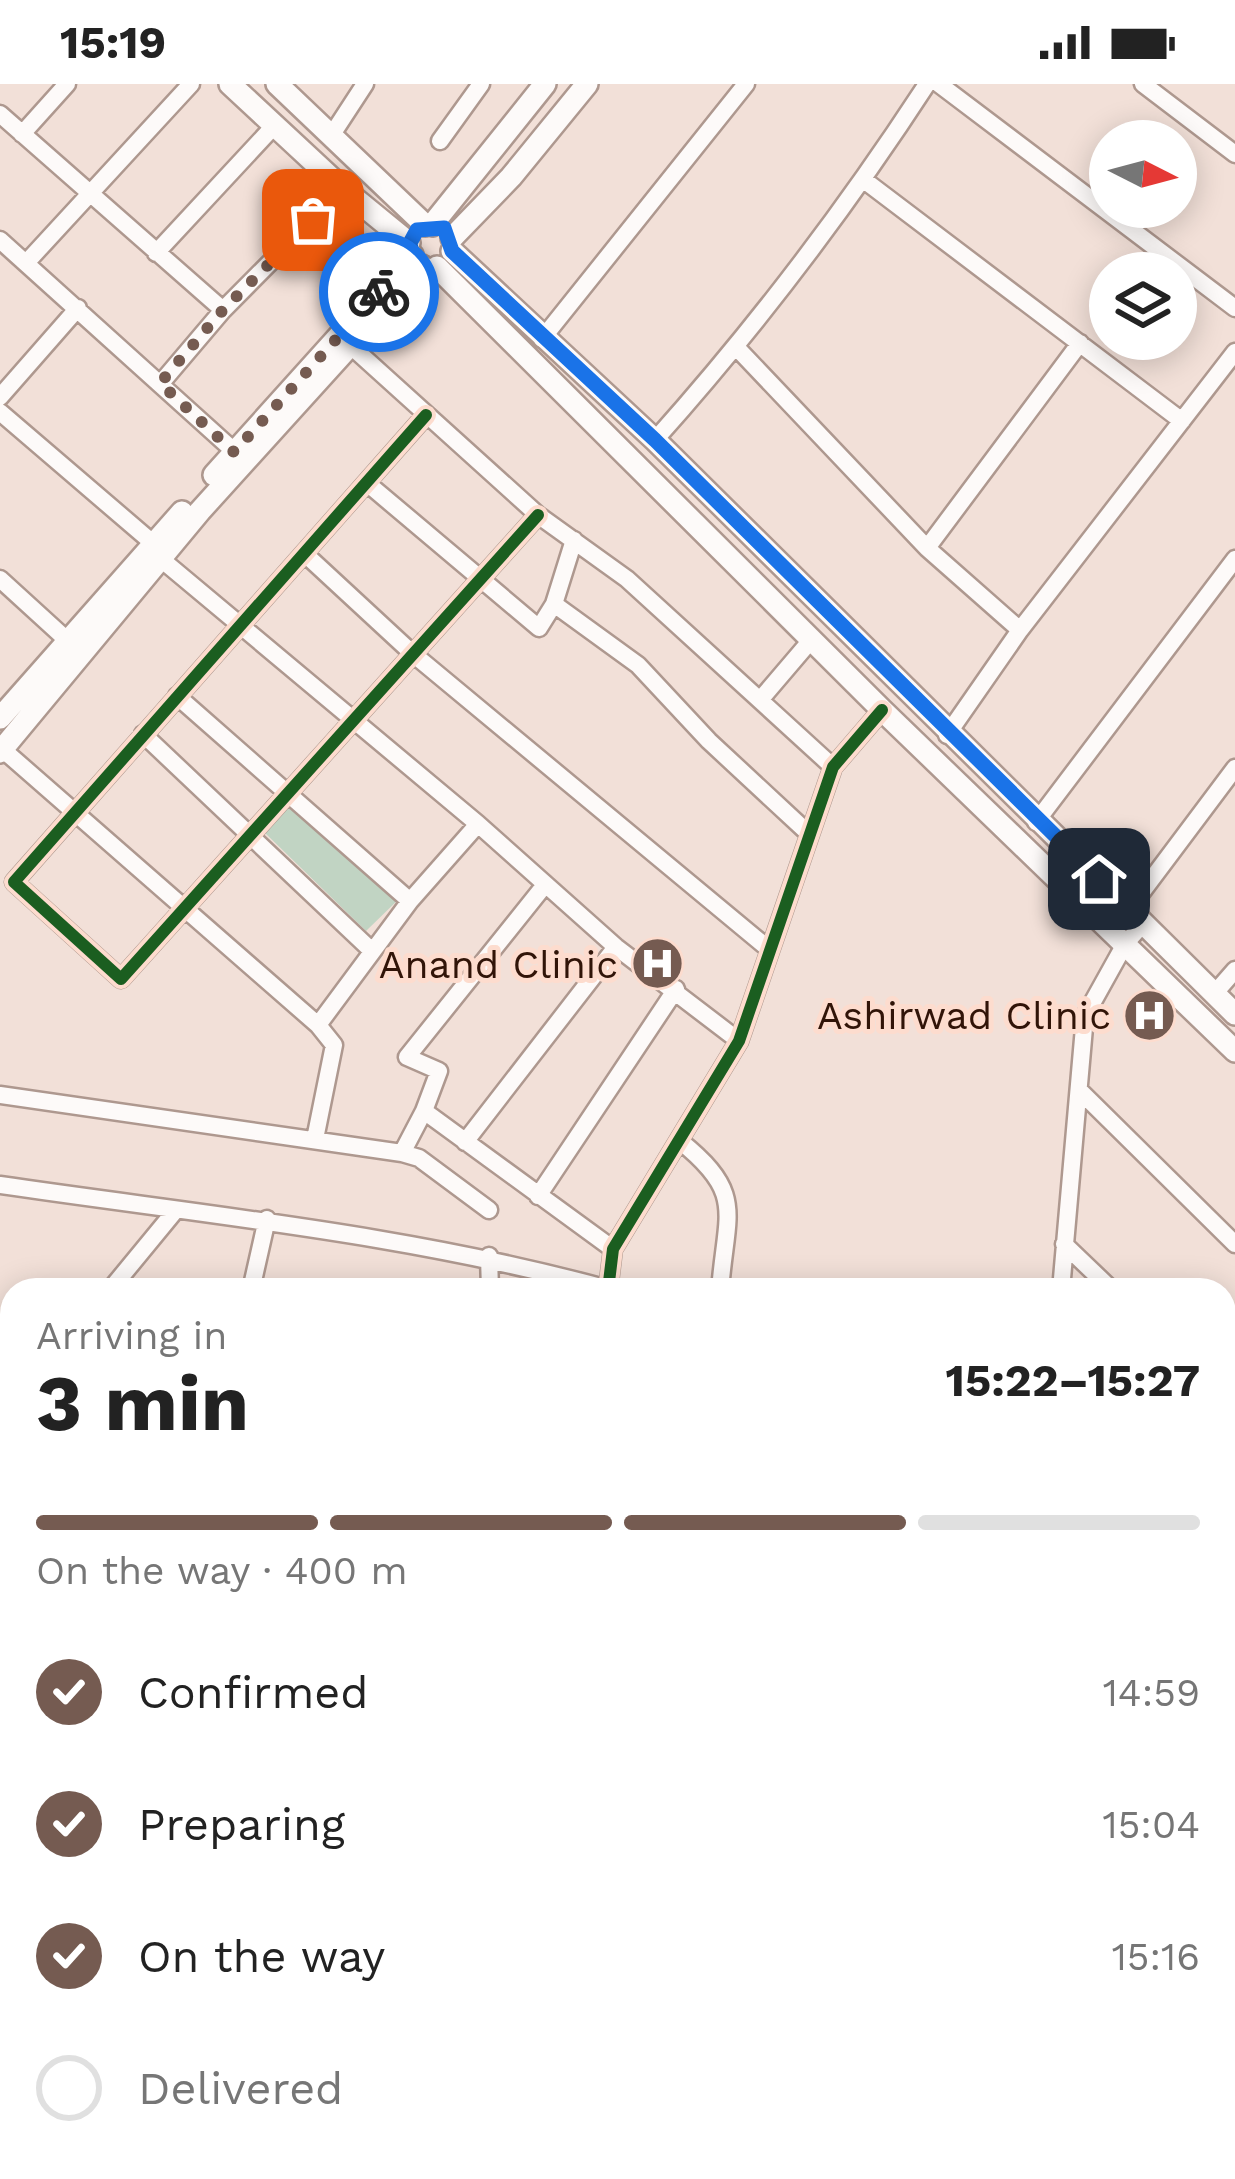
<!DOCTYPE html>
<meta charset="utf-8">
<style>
body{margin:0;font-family:"Work Sans",sans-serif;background:#f2f2f2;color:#222;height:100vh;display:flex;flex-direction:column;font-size:45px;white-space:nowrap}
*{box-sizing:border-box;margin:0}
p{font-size:39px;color:#767676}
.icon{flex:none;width:66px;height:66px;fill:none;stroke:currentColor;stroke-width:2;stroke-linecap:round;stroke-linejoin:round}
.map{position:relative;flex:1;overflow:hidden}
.panel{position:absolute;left:0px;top:1194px;width:1236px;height:903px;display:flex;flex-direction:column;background:#fff;border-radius:36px 36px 0 0;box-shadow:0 6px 30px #0003}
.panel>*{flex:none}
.needle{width:78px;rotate:96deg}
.fabs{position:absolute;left:1089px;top:36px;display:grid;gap:24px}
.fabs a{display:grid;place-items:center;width:108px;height:108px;border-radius:50%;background:#fff;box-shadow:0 6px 30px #0003;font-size:60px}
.pin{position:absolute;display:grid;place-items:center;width:102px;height:102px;color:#fff;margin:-51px;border-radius:24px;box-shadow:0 6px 18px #0006}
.courier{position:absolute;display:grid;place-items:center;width:120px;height:120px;margin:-60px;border:9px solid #1a73e8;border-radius:50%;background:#fff;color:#222;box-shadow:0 3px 15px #0007}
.summary em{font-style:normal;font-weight:700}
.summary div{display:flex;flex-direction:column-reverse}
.summary{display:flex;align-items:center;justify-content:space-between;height:204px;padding:0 36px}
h1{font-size:78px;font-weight:700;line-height:90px}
.bar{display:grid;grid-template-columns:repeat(4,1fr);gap:18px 12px;align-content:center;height:144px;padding:0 36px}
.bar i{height:15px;border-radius:9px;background:#e0e0e0}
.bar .current{background:#755b51}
.bar p{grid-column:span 4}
ol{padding:0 36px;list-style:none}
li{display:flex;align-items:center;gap:36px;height:132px}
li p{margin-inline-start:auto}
li .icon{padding:12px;border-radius:50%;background:#755b51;color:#fff;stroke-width:4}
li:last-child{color:#767676}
li i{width:66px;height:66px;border:6px solid #e0e0e0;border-radius:50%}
.status{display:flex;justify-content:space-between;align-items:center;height:84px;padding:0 60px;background:#fff;direction:ltr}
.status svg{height:33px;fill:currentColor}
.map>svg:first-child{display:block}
</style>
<div class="status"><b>15:19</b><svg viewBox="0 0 49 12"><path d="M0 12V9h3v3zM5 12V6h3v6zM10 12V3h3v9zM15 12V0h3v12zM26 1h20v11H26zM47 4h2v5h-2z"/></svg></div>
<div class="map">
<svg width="1235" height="2095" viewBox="0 0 1235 2095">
<rect width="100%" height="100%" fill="#f2e0d8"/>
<path fill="#c1d4c3" d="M292,713L401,813L366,847L263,747Z
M0,1783L12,1793V1945L0,1959Z"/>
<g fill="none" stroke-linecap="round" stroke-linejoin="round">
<defs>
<path id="minor" d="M939,0L1235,224
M1143,0L1235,70
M0,30L223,226
M333,49L365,0
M22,50L67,0
M440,57L481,0
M864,96L1182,337
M0,156L234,367
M156,169L274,42
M26,179L191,0
M542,255L746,0
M351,262L538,431L627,495L833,683
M737,264L927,464L1020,546
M161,299L223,226L343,105
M0,313L78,224
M0,328L154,460
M426,331L14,798L121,895L538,431
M655,356C755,244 845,126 927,0
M367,399L539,544L554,520L574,456
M927,464L1080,259
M305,470L412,569L770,866
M161,475L478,740L616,863L739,957
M0,495L68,557
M554,520L638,581L709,657L807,748
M177,612L410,817
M760,616L812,555
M143,650L372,867
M947,651L1020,546L1235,268
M0,663L318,941L334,961L315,1055
M1036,738L1235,475
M544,802L407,973L439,987L424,1027L613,1165
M1102,837L1130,824L1235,684
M1214,910L1235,886
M318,941L410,817L478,740
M1080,1007L1235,1160
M0,1011L402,1069L419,1074L489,1126
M680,1057C746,1110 726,1128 720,1206
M465,1058L616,863
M402,1069L424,1027
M0,1101C204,1131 408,1150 608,1205
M538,1112L676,905
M1064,1160L1112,1206
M489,1172L490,1206
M110,1206L175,1127
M251,1206L267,1135
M608,1206L613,1165L739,957L833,683L882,626
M1061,1206L1085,932L1125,860L1143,840
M1224,1314L1235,1325
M0,1341L12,1326
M1224,1473L1235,1462
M1224,1494L1235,1502
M0,1530L12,1515
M0,1598L12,1608
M1224,1642L1235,1649
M0,1702L12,1687
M0,1735L12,1746
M1224,1781H1235
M1224,1880H1235
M1226,1986L1229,2095
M0,1992L12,1978
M0,2018L12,2028
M382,2085L394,2095
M527,2085L537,2095
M1029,2085V2095
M46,2095L55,2085
M180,2095L191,2085
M270,2095L274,2085
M572,2095L574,2085
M934,2095V2085"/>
<path id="tertiary" d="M1224,1687L1235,1675
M1130,2095V2085"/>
<path id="secondary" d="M230,0L343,105L409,159
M277,0L425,141
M432,141L545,0
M452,154L511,93L587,0
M452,167L655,356L1235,930
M437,183L882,626L1235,967
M214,391L412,171
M0,634L182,428
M0,668L200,427L422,182"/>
</defs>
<use href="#minor" stroke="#ae988f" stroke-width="21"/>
<use href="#tertiary" stroke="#ae988f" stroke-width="26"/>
<use href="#secondary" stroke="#ae988f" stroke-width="26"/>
<use href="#minor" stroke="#fdfaf9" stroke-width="16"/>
<use href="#tertiary" stroke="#fdfaf9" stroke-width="21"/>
<use href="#secondary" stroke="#fdfaf9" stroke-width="21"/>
<defs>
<path id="cycleway" d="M426,331L14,798L121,895L538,431
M608,1206L613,1165L739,957L833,683L882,626"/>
</defs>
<use href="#cycleway" stroke="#fddcce" stroke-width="20"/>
<use href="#cycleway" stroke="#1b5e20" stroke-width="12"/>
</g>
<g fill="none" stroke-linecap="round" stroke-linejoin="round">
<path stroke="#755b51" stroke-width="12" stroke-dasharray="0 21.6" d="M313,136L223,226L160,299L234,368L379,208"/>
<path stroke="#1a73e8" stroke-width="15" d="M379,208L412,171L410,159L417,146L444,144L452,167L655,356L1099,795"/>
</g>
<defs>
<symbol id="hospital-disc" viewBox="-11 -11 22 22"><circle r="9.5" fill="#755b51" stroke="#fddcce"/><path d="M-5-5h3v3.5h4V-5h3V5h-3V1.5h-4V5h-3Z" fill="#fff"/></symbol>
</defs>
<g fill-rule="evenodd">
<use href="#hospital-disc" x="628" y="850" width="59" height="59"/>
<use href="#hospital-disc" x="1120" y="902" width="59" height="59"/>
</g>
<g text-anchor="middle" stroke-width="10" stroke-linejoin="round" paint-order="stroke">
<g font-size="39" fill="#311408" stroke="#fddcce" text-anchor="end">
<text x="618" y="894">Anand Clinic</text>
<text x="1111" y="945">Ashirwad Clinic</text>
</g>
</g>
</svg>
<div class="fabs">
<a><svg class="needle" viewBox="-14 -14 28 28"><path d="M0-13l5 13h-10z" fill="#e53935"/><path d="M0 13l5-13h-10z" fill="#767676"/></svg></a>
<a><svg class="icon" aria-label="layers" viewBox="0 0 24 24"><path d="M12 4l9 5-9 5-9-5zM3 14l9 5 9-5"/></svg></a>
</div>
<div class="pin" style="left:313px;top:136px;background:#ea580c"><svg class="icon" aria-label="bag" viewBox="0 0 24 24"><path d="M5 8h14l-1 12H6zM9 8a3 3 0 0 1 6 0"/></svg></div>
<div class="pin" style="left:1099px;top:795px;background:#1f2937"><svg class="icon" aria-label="home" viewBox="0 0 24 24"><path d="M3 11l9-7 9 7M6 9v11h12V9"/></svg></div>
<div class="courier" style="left:379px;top:208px"><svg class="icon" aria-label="bike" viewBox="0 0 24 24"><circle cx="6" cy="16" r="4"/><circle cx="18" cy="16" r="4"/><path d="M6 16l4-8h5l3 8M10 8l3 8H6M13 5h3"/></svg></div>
<section class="panel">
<div class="summary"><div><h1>3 min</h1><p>Arriving in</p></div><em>15:22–15:27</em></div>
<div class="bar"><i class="current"></i><i class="current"></i><i class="current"></i><i></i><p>On the way · 400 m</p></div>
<ol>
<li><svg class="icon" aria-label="check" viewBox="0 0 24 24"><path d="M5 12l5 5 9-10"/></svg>Confirmed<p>14:59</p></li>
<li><svg class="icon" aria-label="check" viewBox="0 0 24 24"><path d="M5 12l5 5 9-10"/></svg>Preparing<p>15:04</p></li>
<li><svg class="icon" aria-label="check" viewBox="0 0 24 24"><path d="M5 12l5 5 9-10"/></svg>On the way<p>15:16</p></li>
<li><i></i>Delivered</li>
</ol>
</section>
</div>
